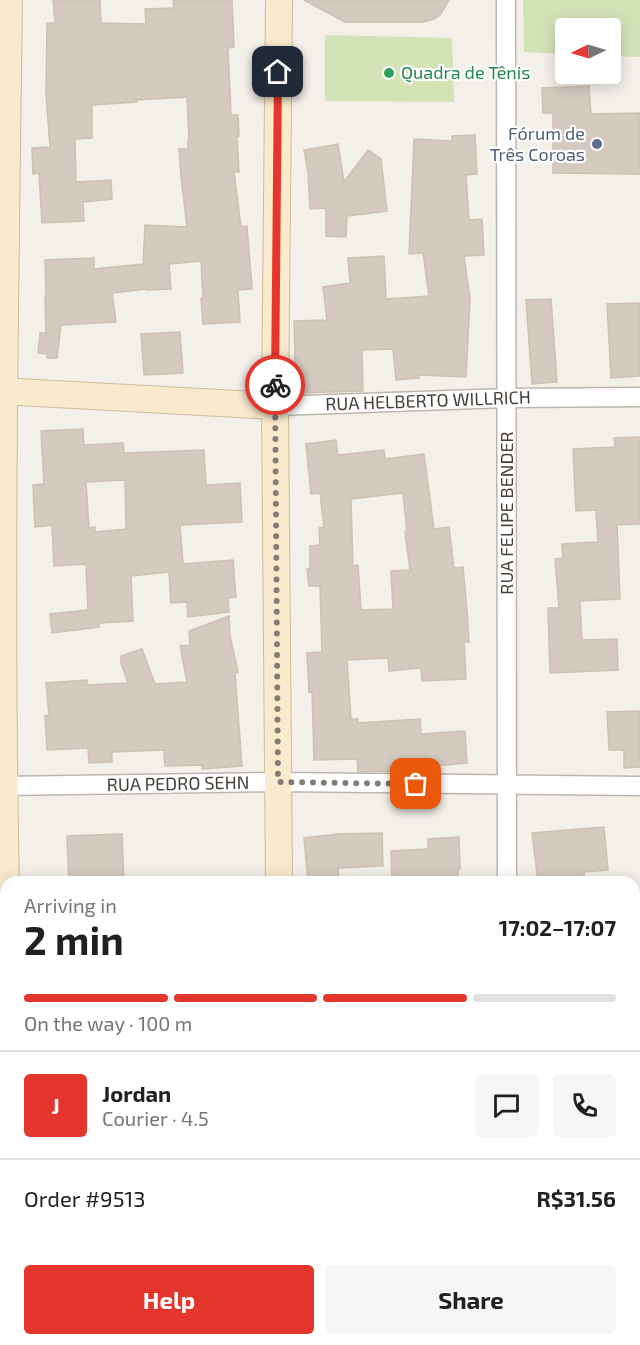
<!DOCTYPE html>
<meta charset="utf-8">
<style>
body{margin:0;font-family:"Exo 2",sans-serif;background:#f6f6f6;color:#202124;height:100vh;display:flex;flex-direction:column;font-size:22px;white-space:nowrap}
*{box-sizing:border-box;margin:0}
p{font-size:20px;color:#757577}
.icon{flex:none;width:33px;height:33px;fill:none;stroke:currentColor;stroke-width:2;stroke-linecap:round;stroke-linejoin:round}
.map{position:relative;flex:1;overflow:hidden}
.sheet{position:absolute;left:0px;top:876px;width:640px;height:470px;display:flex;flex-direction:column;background:#fff;border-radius:18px 18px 0 0;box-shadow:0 3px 15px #0003}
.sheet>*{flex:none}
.needle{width:39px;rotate:265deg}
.buttons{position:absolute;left:555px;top:18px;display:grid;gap:12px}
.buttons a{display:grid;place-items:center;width:66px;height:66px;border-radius:6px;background:#fff;box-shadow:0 3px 15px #0003;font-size:30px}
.pin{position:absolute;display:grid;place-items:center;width:51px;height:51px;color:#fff;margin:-26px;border-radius:12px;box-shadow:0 3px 9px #0006}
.courier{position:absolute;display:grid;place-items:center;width:60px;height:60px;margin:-30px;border:4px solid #e5362e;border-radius:50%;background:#fff;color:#222;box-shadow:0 2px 8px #0007}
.summary em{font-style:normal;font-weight:700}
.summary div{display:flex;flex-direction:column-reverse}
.summary{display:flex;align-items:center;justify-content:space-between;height:102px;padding:0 24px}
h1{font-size:39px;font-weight:700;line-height:45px}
.bar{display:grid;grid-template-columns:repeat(4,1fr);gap:9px 6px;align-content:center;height:72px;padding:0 24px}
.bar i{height:8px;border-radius:4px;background:#e0e0e0}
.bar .current{background:#e5362e}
.bar p{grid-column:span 4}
.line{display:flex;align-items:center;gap:15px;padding:0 24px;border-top:2px solid #e0e0e0}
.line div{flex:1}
.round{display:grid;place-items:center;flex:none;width:63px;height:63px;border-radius:6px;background:#f6f6f6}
.action{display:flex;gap:12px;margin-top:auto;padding:12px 24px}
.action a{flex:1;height:69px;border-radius:6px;background:#e5362e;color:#fff;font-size:24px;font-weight:700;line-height:69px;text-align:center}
.action a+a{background:#f6f6f6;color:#202124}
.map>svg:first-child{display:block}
</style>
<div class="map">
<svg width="640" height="1345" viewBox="0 0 640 1345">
<rect width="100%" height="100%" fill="#f3efe9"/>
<path fill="#d4e3b6" d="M523,0H640V57L611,56L610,28H566L565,54L524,52Z
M325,35L452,38L454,102L325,101Z"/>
<path fill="#d4cac0" stroke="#cec1b4" stroke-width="1.5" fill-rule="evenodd" d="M53,0H100L101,23L146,24L145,9L174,8L173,0H232L234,47L228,48L231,115H238L239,136H237L239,172H234L241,227L247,226L252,289L238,290L240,322L203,324L201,298H203L201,261L169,264L171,289L147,290V289L112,293L116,322L61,325L57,358H47V354L38,353L40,333H46L45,296H46L45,260L94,258V269L143,264L145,225L187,227L181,177L179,149H188V141H189L187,97L137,100V102L92,105V138L75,139L76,182L111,180L112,199L83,202L84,221L42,223L39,173L33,174L32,148L50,147L46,94L47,23H55Z
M304,0H449L440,15L434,19L423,22H345Z
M589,86L591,114L640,113V174L553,173V113H543L542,88Z
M475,135L477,174L466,175L469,220L482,219L484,255L464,256L470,298L466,377L419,375V378L396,380L393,349L362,350L363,391L296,393L294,321L327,320L323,287L350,283L348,258L384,256L386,299L429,296L423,253L409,254L414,139L452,141V136Z
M338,144L344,182L368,150L381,159L387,211L347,216L346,237L326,236V208L310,209L308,172L304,150Z
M551,299L557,382L532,384L526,300Z
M640,303V376L611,378L607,304Z
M180,332L183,373L144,375L141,334Z
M83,429L84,445L123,443L124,453L204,450L206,485L240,483L242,522L180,525L183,564L233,560L236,597L228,598L229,612L188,617L187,602L171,603L169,572L131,576L133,621L99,623V627L52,633L50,614L88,610L86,564L54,566L52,525L35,527L33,485L44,484L41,431ZM125,480L126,529L95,532V527L89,528L86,482Z
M640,437V524L617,525L620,599L580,601L582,640L617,639L618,670L550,673L548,608H559L555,559L563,558L562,544L598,542L596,510L576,511L573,449L615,447L614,438Z
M336,440L338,455L384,450L385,459L424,454L434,529L449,527L454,568L463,567L467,611L469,642H464L466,679L422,681L421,668L389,671L388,658L347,660L351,719H358V723L420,719L421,734L465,731L467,763L423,767V772H391V771L358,772L357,759L314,760L312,691L309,692L307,653L322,652L320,586H309L307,569H310V546L320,545L319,528L324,527L320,493L311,494L306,444ZM403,493L407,532H405L410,570L391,571L393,609L361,610L358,565L353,566L351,499Z
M229,616L230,636L238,672L235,673L242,766L202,769V765L165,766L164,750L112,752V762L89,763L88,748L47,750L45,716L49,715L46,683L87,680V685L128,683L121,663V656L142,649L155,684L187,682L180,646L190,645L189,631Z
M640,711V767L624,768V750H609L607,712Z
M604,827L608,870L584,872L585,882H538L532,833Z
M382,833L383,866L338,868L339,882H308L304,838L338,834Z
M122,834L124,882H69L67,836Z
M459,837L460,869H458V882H392L391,851L428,849V839Z"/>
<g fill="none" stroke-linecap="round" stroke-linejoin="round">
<defs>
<path id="street" d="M506,0L507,882
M275,406L507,398L640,397
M3,786L278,782L640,786
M634,1168H640
M0,1194H6
M507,1340V1345"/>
<path id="secondary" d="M0,391L275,406
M279,882L275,406L279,0
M6,891C0,594 5,297 9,0
M11,1340V1345
M278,1345V1340"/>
</defs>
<use href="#street" stroke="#beb6ad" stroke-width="21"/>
<use href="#secondary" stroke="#cebc9d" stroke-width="28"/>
<use href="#street" stroke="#fff" stroke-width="18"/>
<use href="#secondary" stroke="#f9eacd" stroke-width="26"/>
</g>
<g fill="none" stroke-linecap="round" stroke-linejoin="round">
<path stroke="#837d76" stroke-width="6" stroke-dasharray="0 10.8" d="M275,385L278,782L416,784"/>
<path stroke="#e5362e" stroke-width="8" d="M275,385L278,72"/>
</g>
<circle fill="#2e9e5b" stroke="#fff" stroke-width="2" cx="389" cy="73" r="6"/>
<circle fill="#5c6f8a" stroke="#fff" stroke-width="2" cx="597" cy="144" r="6"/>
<g text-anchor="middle" stroke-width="4.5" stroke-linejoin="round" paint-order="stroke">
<g font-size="18" fill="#27864d" stroke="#fff" text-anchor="start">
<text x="401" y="79">Quadra de Tênis</text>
</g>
<g font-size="18" fill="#4e5e75" stroke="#fff" text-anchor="end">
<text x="585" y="140">Fórum de<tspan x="585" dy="21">Três Coroas</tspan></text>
</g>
<g font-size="18" fill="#463f38" stroke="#fff">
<text transform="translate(428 401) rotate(-2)" y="6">RUA HELBERTO WILLRICH</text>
<text transform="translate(507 513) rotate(-90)" y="6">RUA FELIPE BENDER</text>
<text transform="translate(178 784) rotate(-1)" y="6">RUA PEDRO SEHN</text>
</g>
</g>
</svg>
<div class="buttons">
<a><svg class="needle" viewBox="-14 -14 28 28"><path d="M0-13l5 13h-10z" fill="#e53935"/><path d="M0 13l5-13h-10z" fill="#757577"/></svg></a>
</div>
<div class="pin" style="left:416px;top:784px;background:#ea580c"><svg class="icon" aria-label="bag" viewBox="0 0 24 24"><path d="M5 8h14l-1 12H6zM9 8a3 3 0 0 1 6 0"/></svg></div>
<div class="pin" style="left:278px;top:72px;background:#1f2937"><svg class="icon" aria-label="home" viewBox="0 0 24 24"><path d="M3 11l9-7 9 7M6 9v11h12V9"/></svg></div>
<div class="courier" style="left:275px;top:385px"><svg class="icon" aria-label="bike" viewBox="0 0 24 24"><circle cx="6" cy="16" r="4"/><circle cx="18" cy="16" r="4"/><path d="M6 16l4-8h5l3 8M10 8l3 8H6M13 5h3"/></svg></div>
<section class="sheet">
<div class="summary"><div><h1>2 min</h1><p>Arriving in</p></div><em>17:02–17:07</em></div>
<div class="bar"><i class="current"></i><i class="current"></i><i class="current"></i><i></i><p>On the way · 100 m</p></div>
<div class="line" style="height:108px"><b class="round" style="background:#e5362e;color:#fff">J</b><div><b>Jordan</b><p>Courier · 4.5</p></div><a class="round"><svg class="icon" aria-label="chat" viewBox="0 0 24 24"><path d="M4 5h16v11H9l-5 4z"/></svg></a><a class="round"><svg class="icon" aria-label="phone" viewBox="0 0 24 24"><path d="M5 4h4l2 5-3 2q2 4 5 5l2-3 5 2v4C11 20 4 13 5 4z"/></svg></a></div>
<div class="line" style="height:78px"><div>Order #9513</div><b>R$31.56</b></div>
<div class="action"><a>Help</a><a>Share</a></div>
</section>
</div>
